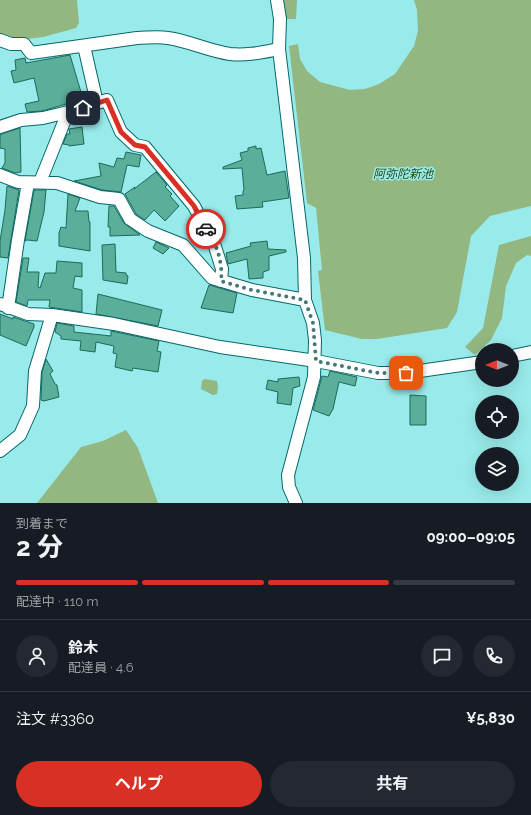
<!DOCTYPE html>
<html lang="ja">
<meta charset="utf-8">
<style>
body{margin:0;font-family:Raleway,"Noto Sans JP",sans-serif;background:#242831;color:#f1f3f6;height:100vh;display:flex;flex-direction:column;font-size:15px;white-space:nowrap}
*{box-sizing:border-box;margin:0}
p{font-size:13px;color:#9ea1a6}
.icon{flex:none;width:22px;height:22px;fill:none;stroke:currentColor;stroke-width:2;stroke-linecap:round;stroke-linejoin:round}
.map{position:relative;height:503px;overflow:hidden}
.panel{display:flex;flex-direction:column;background:#171b24;flex:1}
.panel>*{flex:none}
.needle{width:26px;rotate:270deg}
.fabs{position:absolute;left:475px;top:343px;display:grid;gap:8px}
.fabs a{display:grid;place-items:center;width:44px;height:44px;border-radius:50%;background:#171b24;box-shadow:0 4px 16px #0002;font-size:20px}
.pin{position:absolute;display:grid;place-items:center;width:34px;height:34px;color:#fff;margin:-17px;border-radius:8px;box-shadow:0 2px 6px #0006}
.courier{position:absolute;display:grid;place-items:center;width:40px;height:40px;margin:-20px;border:3px solid #d93025;border-radius:50%;background:#fff;color:#222;box-shadow:0 1px 5px #0007}
.head em{font-style:normal;font-weight:700}
.head div{display:flex;flex-direction:column-reverse}
.head{display:flex;align-items:center;justify-content:space-between;height:68px;padding:0 16px}
h1{font-size:26px;font-weight:700;line-height:30px}
.bar{display:grid;grid-template-columns:repeat(4,1fr);gap:6px 4px;align-content:center;height:48px;padding:0 16px}
.bar i{height:5px;border-radius:3px;background:#363941}
.bar .current{background:#d93025}
.bar p{grid-column:span 4}
.line{display:flex;align-items:center;gap:10px;padding:0 16px;border-top:1px solid #363941}
.line div{flex:1}
.round{display:grid;place-items:center;flex:none;width:42px;height:42px;border-radius:21px;background:#242831}
.cta{display:flex;gap:8px;margin-top:auto;padding:8px 16px}
.cta a{flex:1;height:46px;border-radius:24px;background:#d93025;color:#fff;font-size:16px;font-weight:700;line-height:46px;text-align:center}
.cta a+a{background:#242831;color:#f1f3f6}
.map>svg:first-child{display:block}
</style>
<div class="map">
<svg width="531" height="503" viewBox="0 0 531 503">
<rect width="100%" height="100%" fill="#99eaea"/>
<path fill="#92b780" d="M0,0H77L79,23L76,28L43,37L19,40L0,35Z
M284,0H297L296,19H285Z
M414,0H531V206L490,216L471,236L457,312L447,328L377,339H362L325,330L318,271L322,270L316,208L307,203L289,46L298,44L300,59L307,71L320,82L350,90L365,89L379,84L395,74L414,46L418,31L417,10Z
M531,236V256L527,255L516,263L506,286L502,318L491,340L475,355L465,347L483,328L499,245Z
M204,379L217,381L218,387L217,394L213,395L201,389L202,381Z
M126,430L138,448L158,503H37L81,447L103,441Z"/>
<path fill="#5bae99" stroke="#1c6a5a" d="M70,55L83,99L42,111L27,112L25,104L39,101L34,78L14,83L11,71L16,70L15,60L25,58L26,63Z
M97,111L98,121L84,124L83,115Z
M82,127L84,144L69,146V145L63,144L67,134H70L69,129Z
M20,128L21,172L15,173L2,168L5,163V149L0,148V136L1,134Z
M256,146V149L261,148L267,175L285,171L289,198L262,202L263,207L237,209L235,196L243,195V191L244,190L242,168L223,169V167L242,160L240,153L248,151V148Z
M126,152L141,155L139,167L127,165L121,192L102,190L74,181L101,176L99,163L114,167L117,158L124,159Z
M156,172L167,185L165,187L172,194L170,196L179,206L165,221L154,210L145,220L136,214L125,194L135,187L134,189Z
M7,186L19,190L8,258L0,257V241L5,210Z
M34,190H46L44,212L37,241L27,240L25,241Z
M68,194L80,198L75,211H88L89,222H90V251L59,246V233L61,227L66,228Z
M109,206H114L124,223L140,235L110,236V227H108Z
M267,241L268,249L286,250V252L269,256V270L263,272V278L249,279L247,259L228,264L226,253L251,246L250,243Z
M156,242L169,248L163,254L153,248Z
M115,244L116,272L126,273V275L128,276L127,284L103,280L102,245Z
M23,258H29L27,272H39L38,287L40,288L45,273H56L57,261L82,263V277L75,276L73,288L82,290V312L49,307L50,300H28L27,306L16,302Z
M209,285L237,293L233,313L201,308Z
M98,294L162,310L158,326L96,314Z
M0,314L13,319V317L34,324V327L26,346L0,335Z
M57,323L74,326V332L111,336V331L159,341L157,351L161,352L158,372L133,368L132,371L115,367L117,354L113,353L114,346L96,342L95,352L80,350L81,341L61,339V336L55,332Z
M46,359L53,371L50,374L55,384L57,385L59,397L44,401L41,400L42,372Z
M330,371L357,377L355,386L339,382L333,409L329,416L313,410L322,376L328,377Z
M299,377L300,386L293,388L291,405L277,403L278,392L266,389L268,380L278,382V379Z
M410,395L426,396V425H410Z"/>
<g fill="none" stroke-linecap="round" stroke-linejoin="round">
<defs>
<path id="minor" d="M277,0L280,19L279,49L304,258L305,300L313,323L315,340L314,377L288,475L289,487L296,503
M0,40L11,44H24L31,53L137,38C147,38 157,36 168,38C189,41 209,51 230,54C247,56 263,52 279,49
M84,46L97,103
M0,127L21,120L43,118L68,112L107,100L121,132L135,145L145,147L194,206L206,229L212,237L222,269L221,281
M0,175L18,182L57,183L100,197L119,199L130,219L148,231L183,245L212,278L252,290L305,300
M40,182L68,112
M0,304L28,314L52,315L114,324L220,347L316,361L378,373H406L482,362
M8,308L18,240L28,183
M512,356L531,352
M0,451L20,435L33,406L35,371L52,315"/>
</defs>
<use href="#minor" stroke="#056869" stroke-width="14"/>
<use href="#minor" stroke="#fff" stroke-width="12"/>
</g>
<g fill="none" stroke-linecap="round" stroke-linejoin="round">
<path stroke="#477" stroke-width="4" stroke-dasharray="0 7.2" d="M206,229C217,244 223,263 221,281L252,290L305,300L313,323L316,361L378,373H406"/>
<path stroke="#d93025" stroke-width="5" d="M83,108L107,100L121,132L135,145L145,147L194,206L206,229"/>
</g>
<g text-anchor="middle" stroke-width="3" stroke-linejoin="round" paint-order="stroke">
<g font-size="12" font-style="italic" fill="#274a11" stroke="#99eaea">
<text x="403" y="178">阿弥陀新池</text>
</g>
</g>
</svg>
<div class="fabs">
<a><svg class="needle" viewBox="-14 -14 28 28"><path d="M0-13l5 13h-10z" fill="#e53935"/><path d="M0 13l5-13h-10z" fill="#9ea1a6"/></svg></a>
<a><svg class="icon" aria-label="locate" viewBox="0 0 24 24"><circle cx="12" cy="12" r="6"/><path d="M12 2v4M12 18v4M2 12h4M18 12h4"/></svg></a>
<a><svg class="icon" aria-label="layers" viewBox="0 0 24 24"><path d="M12 4l9 5-9 5-9-5zM3 14l9 5 9-5"/></svg></a>
</div>
<div class="pin" style="left:406px;top:373px;background:#ea580c"><svg class="icon" aria-label="bag" viewBox="0 0 24 24"><path d="M5 8h14l-1 12H6zM9 8a3 3 0 0 1 6 0"/></svg></div>
<div class="pin" style="left:83px;top:108px;background:#1f2937"><svg class="icon" aria-label="home" viewBox="0 0 24 24"><path d="M3 11l9-7 9 7M6 9v11h12V9"/></svg></div>
<div class="courier" style="left:206px;top:229px"><svg class="icon" aria-label="car" viewBox="0 0 24 24"><path d="M5 17H2v-5l4-1 3-4h7l3 4 3 1v5h-3M9 17h6M6 11h13"/><circle cx="7" cy="17" r="2"/><circle cx="17" cy="17" r="2"/></svg></div>
</div>
<section class="panel">
<div class="head"><div><h1>2 分</h1><p>到着まで</p></div><em>09:00–09:05</em></div>
<div class="bar"><i class="current"></i><i class="current"></i><i class="current"></i><i></i><p>配達中 · 110 m</p></div>
<div class="line" style="height:72px"><a class="round"><svg class="icon" aria-label="person" viewBox="0 0 24 24"><circle cx="12" cy="8" r="4"/><path d="M4 21q1-7 8-7t8 7"/></svg></a><div><b>鈴木</b><p>配達員 · 4.6</p></div><a class="round"><svg class="icon" aria-label="chat" viewBox="0 0 24 24"><path d="M4 5h16v11H9l-5 4z"/></svg></a><a class="round"><svg class="icon" aria-label="phone" viewBox="0 0 24 24"><path d="M5 4h4l2 5-3 2q2 4 5 5l2-3 5 2v4C11 20 4 13 5 4z"/></svg></a></div>
<div class="line" style="height:52px"><div>注文 #3360</div><b>¥5,830</b></div>
<div class="cta"><a>ヘルプ</a><a>共有</a></div>
</section>
